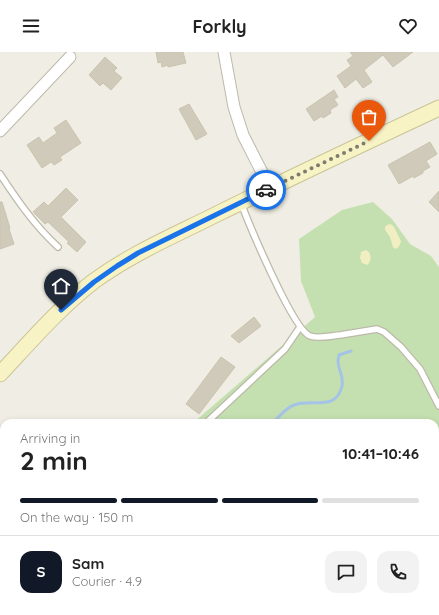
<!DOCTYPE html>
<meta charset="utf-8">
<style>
body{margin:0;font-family:Quicksand,sans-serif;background:#f2f2f2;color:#222;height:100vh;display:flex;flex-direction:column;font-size:15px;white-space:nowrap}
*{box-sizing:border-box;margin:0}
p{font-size:13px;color:#767676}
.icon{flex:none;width:22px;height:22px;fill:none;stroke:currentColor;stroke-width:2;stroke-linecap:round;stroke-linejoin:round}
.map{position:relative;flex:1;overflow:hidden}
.panel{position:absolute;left:0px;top:367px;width:439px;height:196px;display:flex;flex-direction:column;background:#fff;border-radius:12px 12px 0 0;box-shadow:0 2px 6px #0003}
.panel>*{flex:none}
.pin{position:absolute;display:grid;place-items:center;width:34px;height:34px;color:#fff;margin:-41px -17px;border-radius:50% 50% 50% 0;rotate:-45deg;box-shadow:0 0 4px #0007}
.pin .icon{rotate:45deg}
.courier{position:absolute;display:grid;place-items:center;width:40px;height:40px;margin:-20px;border:3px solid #1a73e8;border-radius:50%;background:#fff;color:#222;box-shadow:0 1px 5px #0007}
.summary em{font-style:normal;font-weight:800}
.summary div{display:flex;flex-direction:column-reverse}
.summary{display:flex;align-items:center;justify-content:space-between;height:68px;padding:0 20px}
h1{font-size:26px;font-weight:800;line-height:30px}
.bar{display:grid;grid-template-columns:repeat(4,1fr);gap:6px 4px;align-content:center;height:48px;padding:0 20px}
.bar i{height:5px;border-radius:3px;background:#e0e0e0}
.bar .selected{background:#111827}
.bar p{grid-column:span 4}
.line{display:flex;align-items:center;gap:10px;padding:0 20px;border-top:1px solid #e0e0e0}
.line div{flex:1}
.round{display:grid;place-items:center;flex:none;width:42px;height:42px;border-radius:12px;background:#f2f2f2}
header{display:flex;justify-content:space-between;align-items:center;height:52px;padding:0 20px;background:#fff;font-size:18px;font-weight:800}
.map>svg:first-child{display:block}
</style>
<header><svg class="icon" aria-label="menu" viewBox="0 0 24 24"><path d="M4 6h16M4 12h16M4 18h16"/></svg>Forkly<svg class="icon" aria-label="heart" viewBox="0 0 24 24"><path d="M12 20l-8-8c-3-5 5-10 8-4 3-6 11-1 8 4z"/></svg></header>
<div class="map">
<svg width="439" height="563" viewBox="0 0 439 563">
<rect width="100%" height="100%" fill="#f0eee4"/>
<path fill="#e3e0d2" d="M0,552L4,553V559H19L27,562L26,563H0Z"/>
<path fill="#c4e0b0" d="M373,150L392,167L410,192L431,204L439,215V563H26L28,559H435V371H193L315,265L301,229L299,187L342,158Z"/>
<path fill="#f1eec2" d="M390,172L392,173L394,175L401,189C400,193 399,196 395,197L393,195L390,185L385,178V175L387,173Z
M366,198C372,201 372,209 367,213L362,211L360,206L361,200Z"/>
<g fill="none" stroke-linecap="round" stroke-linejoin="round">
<path stroke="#a5c3e7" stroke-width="3" d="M273,371C279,364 286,356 294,353C312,346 336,360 342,334C344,323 338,318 338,309C338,307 339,305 339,303L351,299
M0,520L4,514"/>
</g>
<path fill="#d0caba" stroke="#cac3ae" d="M156,0H183L186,11L168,15V13L162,15L161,10L158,11Z
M350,0H413L393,15L383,3L364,18L372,30L363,36L356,27L345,36L337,24L351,14L347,8L353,4Z
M105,5L117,16L114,19L122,26L111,38L103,31L100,34L89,23Z
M334,38L338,45L334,47L338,53L330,58L331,61L323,66L322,64L314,69L306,57Z
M189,52L207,82L196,88L179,57Z
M66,68L81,91L60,105L62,108L54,113L51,110L42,116L27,93L39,85L43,91L57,81L54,76Z
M430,90L437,102L426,109L430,115L423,119V121L414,126L413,124L399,132L388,113Z
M66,136L78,148L61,165L86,190L77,200L67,191L69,190L48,170L45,172L33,160L44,150L48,154Z
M439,139V160L429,150Z
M0,150H2L10,176L9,177L14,192L0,197Z
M254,265L261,274L239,291L231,284Z
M221,305L235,315L199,362L186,352Z"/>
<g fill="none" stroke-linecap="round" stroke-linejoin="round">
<defs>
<path id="lane" d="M0,122C17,148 35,174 58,195
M241,151C249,172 293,278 310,284C319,287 330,284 340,283C352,281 365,279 377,277L384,280L401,295L420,317L439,354
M206,371L285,297L300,275
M435,494L439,495"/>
<path id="street" d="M224,0L234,55L243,83L270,136
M0,79L70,5"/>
<path id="secondary" d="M0,322C30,290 59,256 94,229C131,202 173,184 213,164C288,127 364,91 439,56"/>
</defs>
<use href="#lane" stroke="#bdb9aa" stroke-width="8"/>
<use href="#street" stroke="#bdb9aa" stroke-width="13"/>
<use href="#secondary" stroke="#cbc497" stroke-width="17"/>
<use href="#lane" stroke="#fff" stroke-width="5.5"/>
<use href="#street" stroke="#fff" stroke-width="11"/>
<use href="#secondary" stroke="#f8f3c5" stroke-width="15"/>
</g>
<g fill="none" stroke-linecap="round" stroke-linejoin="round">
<path stroke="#7e7c72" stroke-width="4" stroke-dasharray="0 7.2" d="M266,138L369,89"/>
<path stroke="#1a73e8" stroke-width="5" d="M61,258L94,230L117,214L138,201L266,138"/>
</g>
</svg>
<div class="pin" style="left:369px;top:89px;background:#ea580c"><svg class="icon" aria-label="bag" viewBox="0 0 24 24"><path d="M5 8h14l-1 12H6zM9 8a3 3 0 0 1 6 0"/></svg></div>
<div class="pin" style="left:61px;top:258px;background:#1f2937"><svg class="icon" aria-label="home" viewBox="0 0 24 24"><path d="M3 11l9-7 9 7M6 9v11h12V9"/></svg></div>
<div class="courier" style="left:266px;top:138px"><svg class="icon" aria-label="car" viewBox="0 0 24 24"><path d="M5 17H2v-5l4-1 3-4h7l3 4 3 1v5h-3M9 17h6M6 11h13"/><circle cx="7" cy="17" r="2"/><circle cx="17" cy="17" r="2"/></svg></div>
<section class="panel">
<div class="summary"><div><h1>2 min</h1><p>Arriving in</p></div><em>10:41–10:46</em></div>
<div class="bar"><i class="selected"></i><i class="selected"></i><i class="selected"></i><i></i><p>On the way · 150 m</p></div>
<div class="line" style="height:72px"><b class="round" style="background:#111827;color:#fff">S</b><div><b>Sam</b><p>Courier · 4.9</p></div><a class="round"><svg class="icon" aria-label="chat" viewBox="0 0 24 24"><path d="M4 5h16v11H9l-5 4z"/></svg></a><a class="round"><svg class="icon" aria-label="phone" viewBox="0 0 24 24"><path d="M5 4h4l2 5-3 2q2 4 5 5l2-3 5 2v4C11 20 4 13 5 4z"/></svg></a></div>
</section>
</div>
